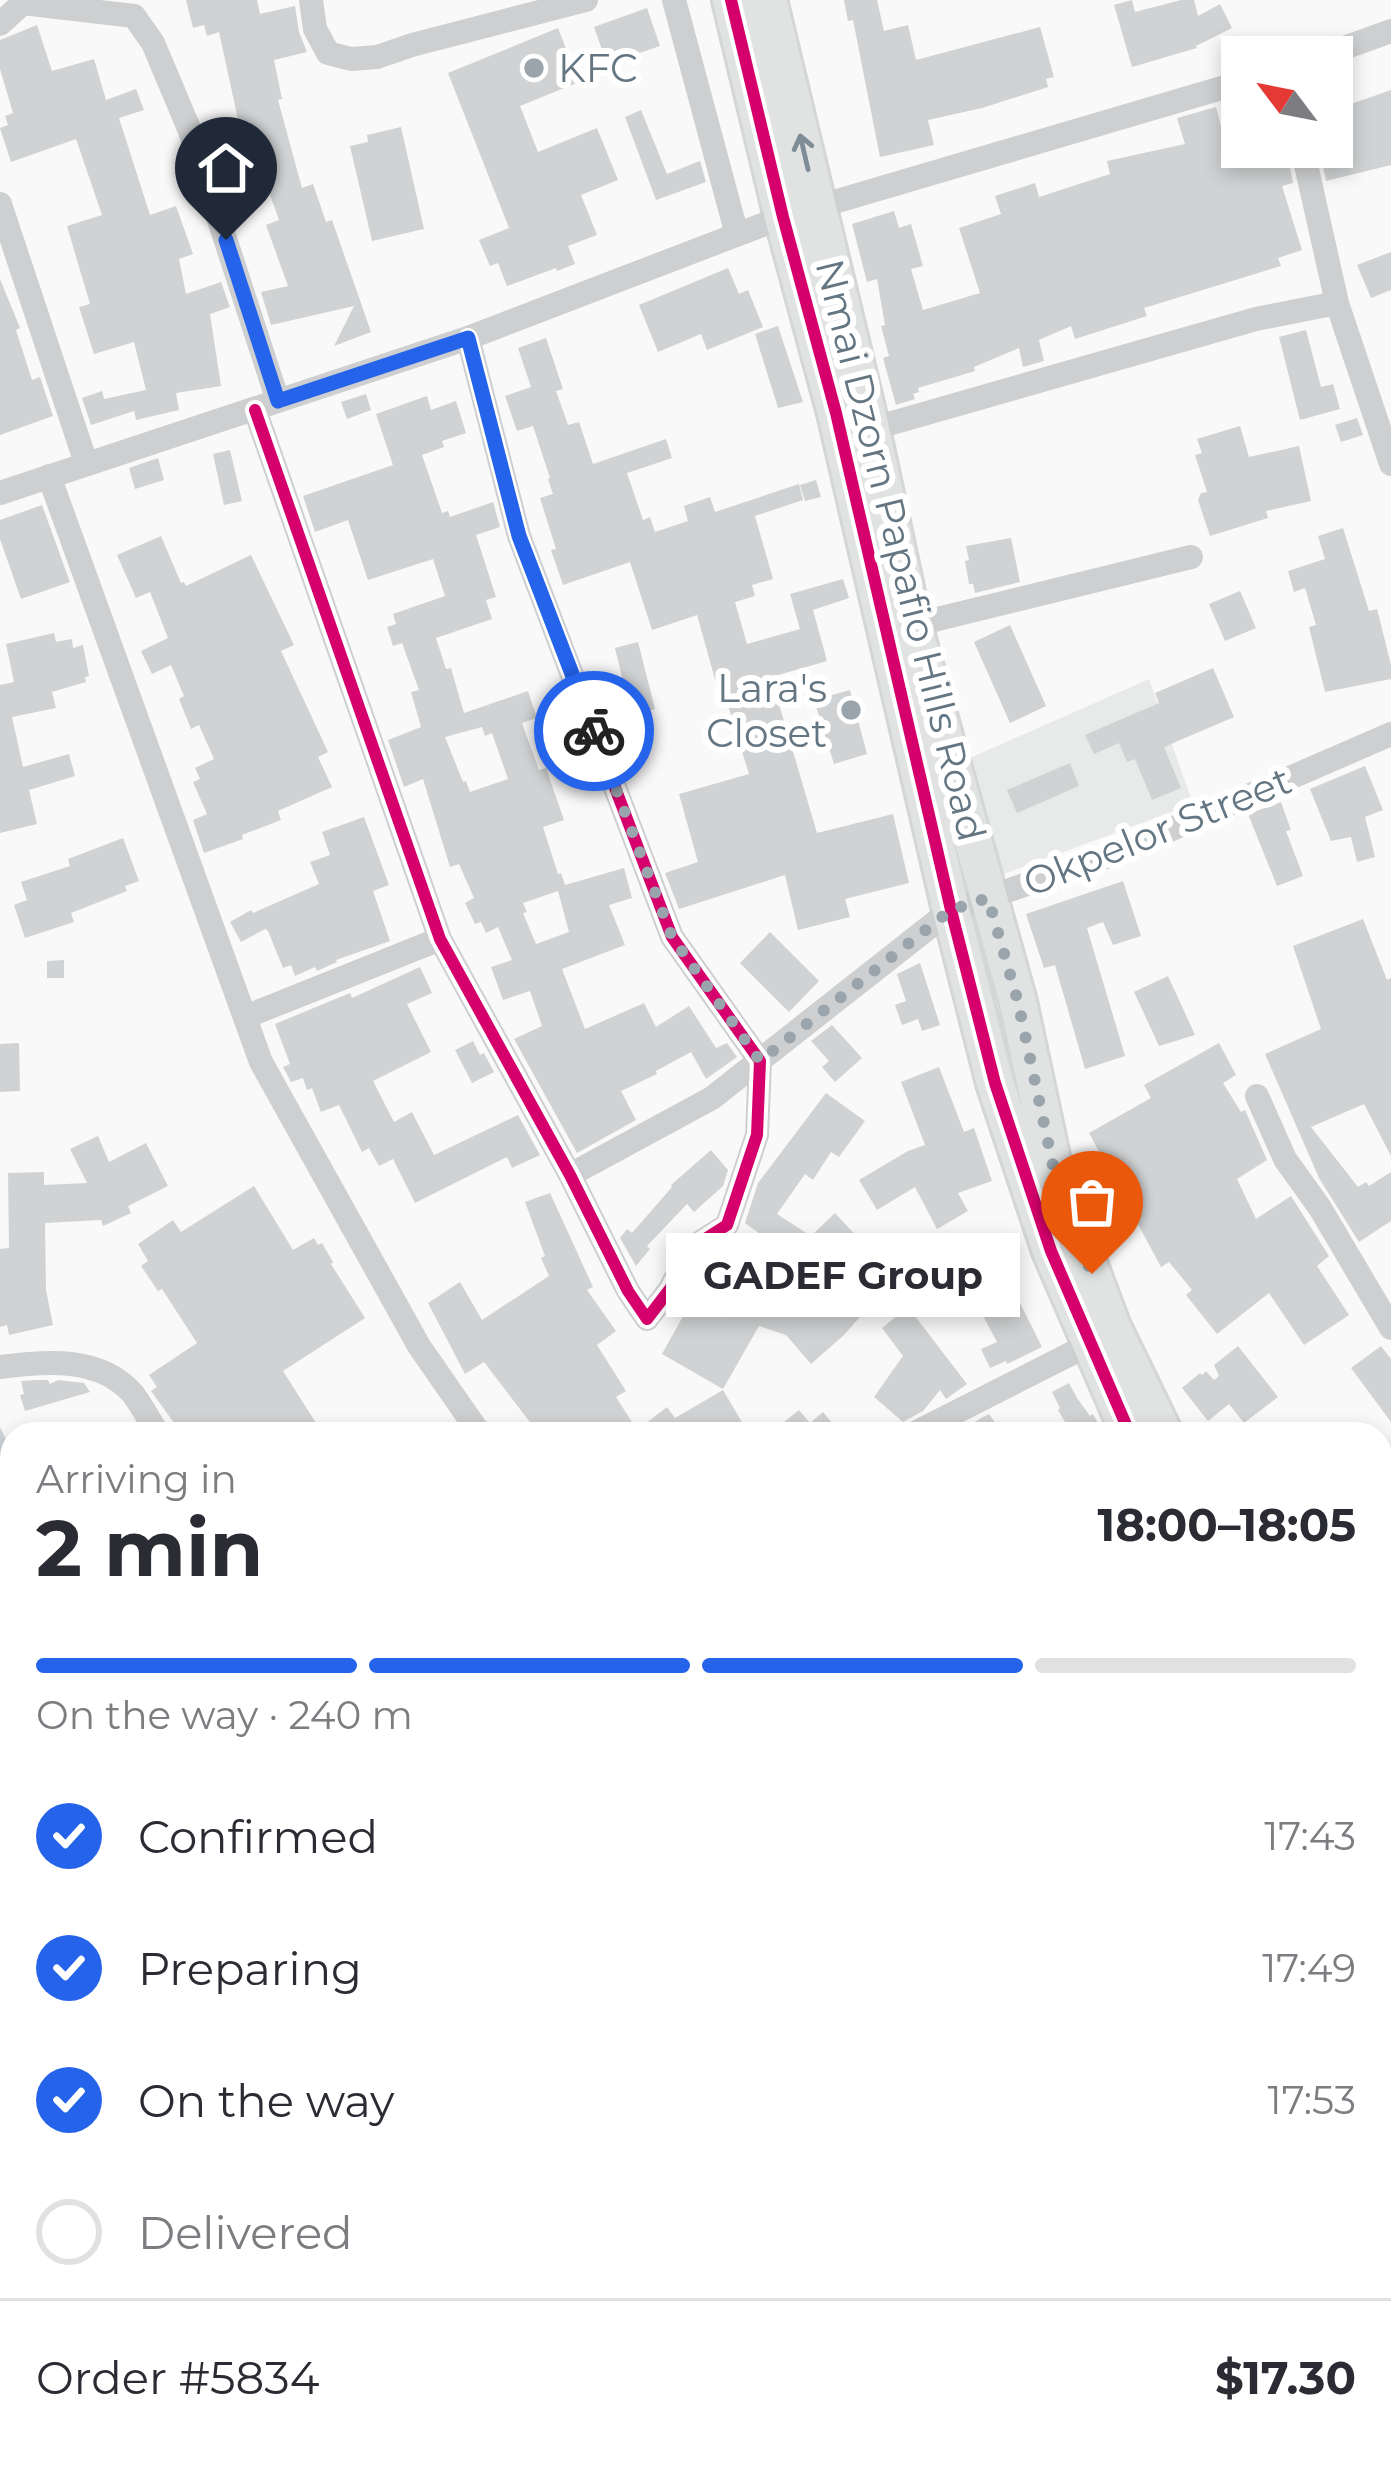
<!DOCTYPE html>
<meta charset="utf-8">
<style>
body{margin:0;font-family:Montserrat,sans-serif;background:#f2f2f3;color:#2b2b33;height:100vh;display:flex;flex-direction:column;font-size:45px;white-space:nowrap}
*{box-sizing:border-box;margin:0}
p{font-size:39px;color:#7c7c81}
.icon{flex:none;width:66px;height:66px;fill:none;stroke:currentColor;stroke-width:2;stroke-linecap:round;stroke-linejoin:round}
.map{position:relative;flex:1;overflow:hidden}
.side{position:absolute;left:0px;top:1422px;width:1392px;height:1059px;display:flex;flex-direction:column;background:#fff;border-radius:36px 36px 0 0;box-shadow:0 6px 18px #0003}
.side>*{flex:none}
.needle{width:78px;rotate:302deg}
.fabs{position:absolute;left:1221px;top:36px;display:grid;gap:24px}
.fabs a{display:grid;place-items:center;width:132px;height:132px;border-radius:0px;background:#fff;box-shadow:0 6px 18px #0003;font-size:60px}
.pin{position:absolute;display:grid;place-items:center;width:102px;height:102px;color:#fff;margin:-123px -51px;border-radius:50% 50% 50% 0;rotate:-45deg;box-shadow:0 0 12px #0007}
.pin .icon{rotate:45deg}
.courier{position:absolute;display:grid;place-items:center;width:120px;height:120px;margin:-60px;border:9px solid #2563eb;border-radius:50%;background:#fff;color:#222;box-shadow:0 3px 15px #0007}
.bubble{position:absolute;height:84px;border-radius:0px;background:#fff;box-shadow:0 6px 18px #0003;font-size:39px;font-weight:700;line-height:84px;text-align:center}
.headline em{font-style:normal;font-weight:700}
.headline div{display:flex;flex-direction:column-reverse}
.headline{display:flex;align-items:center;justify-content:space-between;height:204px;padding:0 36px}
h1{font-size:78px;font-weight:700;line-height:90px}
.bar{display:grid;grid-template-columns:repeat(4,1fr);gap:18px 12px;align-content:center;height:144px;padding:0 36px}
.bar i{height:15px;border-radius:9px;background:#e1e1e2}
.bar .current{background:#2563eb}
.bar p{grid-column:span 4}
.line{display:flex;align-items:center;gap:30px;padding:0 36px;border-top:3px solid #e1e1e2}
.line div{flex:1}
ol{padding:0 36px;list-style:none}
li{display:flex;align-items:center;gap:36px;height:132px}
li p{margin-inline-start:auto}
li .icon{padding:12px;border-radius:50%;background:#2563eb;color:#fff;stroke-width:4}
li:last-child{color:#7c7c81}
li i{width:66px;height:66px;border:6px solid #e1e1e2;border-radius:50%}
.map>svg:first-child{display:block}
</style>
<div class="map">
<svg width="1391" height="2480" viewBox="0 0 1391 2480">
<rect width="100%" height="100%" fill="#f9f9f9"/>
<path fill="#e8e9e9" d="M1149,679L1193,804L1004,874L970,758Z"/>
<path fill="#ced6d9" d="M0,1427L12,1451V1792L0,1787Z
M224,2469H587L582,2480H231Z"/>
<path fill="#d0d2d3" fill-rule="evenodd" d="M186,0H257L260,14L295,6L299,32L307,52L274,60L282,99L278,100L302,188L313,184L326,222L332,220L371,332L334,346L354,306L271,325L261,292L288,286L266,225L279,220L261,170L242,175L238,158L230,160L221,128L239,124L219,32L207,36L204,25L193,28Z
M844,0H877L884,31L908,25L916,60L1040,27L1054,77L1046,79L1048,87L982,108L928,120L934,145L880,157L853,20L848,21Z
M1132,0L1135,12L1181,0H1194L1198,16L1220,4L1232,28L1196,46L1197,48L1132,67L1114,5Z
M647,8L660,46L607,64L594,27Z
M37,25L52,71L94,59L106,100L136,89L144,110L119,118L150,215L176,206L193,254L179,259L186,294L221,282L230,307L210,314L221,386L176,393L179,410L136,420L134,411L91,425L82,398L102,391L104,399L146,390L134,342L94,354L79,307L90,304L67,226L102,215L76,139L11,162L0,128L8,125L5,116L13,113L0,69V40Z
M558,28L579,82L520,106L538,152L597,128L618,180L581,195L597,235L568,246L575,264L557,271L556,268L507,286L498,263L490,266L479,240L509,228L448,73Z
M1342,66L1351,104L1391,90V165L1326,181L1319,147H1332V70Z
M1216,107L1224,137L1238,133L1241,147H1286L1293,183L1282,186L1302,250L1278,258L1281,266L1144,308L1147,316L1075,339L1071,326L1039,340L1044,361L1023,367L1019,348L974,367L975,371L918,388L919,392L913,394L915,399L896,405L883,358L889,356L881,326L885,325L877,279L867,282L852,224L894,211L899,228L911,224L923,266L911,269L923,310L980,293L959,228L1001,214L995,196L1035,183L1039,197L1110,174L1107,161L1185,144L1177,118Z
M641,110L667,174L700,161L706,182L656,200L625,117Z
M401,127L424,229L372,241L350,146L368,142L367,135Z
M1391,252V290L1371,298L1357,265Z
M728,268L739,294L748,290L763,327L707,350L701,334L658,352L639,305Z
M0,279L20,328L16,330L32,380L40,377L53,416L0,435Z
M778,326L803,402L778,408L755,334Z
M1306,330L1321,387L1333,384L1340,409L1300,420L1279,337Z
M546,338L563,389L556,391L568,425L579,422L593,464L666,439L672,458L627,473L643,520L650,517L655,532L688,521L684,506L710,497L715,512L799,484L803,500L755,516L773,579L752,585L755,596L735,602L747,644L800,629L790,594L843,579L849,598L813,610L827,661L771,677L817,833L893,814L909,883L845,899L850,917L798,930L785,875L679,909L665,873L698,862L679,794L749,774L723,689L718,690L697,615L652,630L630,562L563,585L551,550L556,549L540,498L553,494L548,479L550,478L533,426L517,431L505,396L531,387L518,348Z
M366,394L371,410L347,419L341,402Z
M427,396L431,410L456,401L466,433L442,441L444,447L422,455L442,513L448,511L450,517L493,502L500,527L476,535L496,597L486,600L492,619L436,638L446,669L451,668L464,713L528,691L537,718L522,723L539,770L546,768L564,820L543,827L558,874L561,873L565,885L624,868L632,898L609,905L625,945L562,969L585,1029L644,1003L656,1027L689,1006L716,1048L727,1043L737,1057L706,1079L691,1052L656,1071L657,1074L621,1091L636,1120L577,1153L514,1039L542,1026L530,991L503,1000L491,967L512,960L498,927L486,933L481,922L475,924L465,903L474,898L459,864L450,867L423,779L404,787L388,740L421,727L411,692L419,690L402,643L393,646L387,627L396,624L393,614L445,596L433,559L368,580L348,520L315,532L303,496L393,465L376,414ZM482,727L485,736L492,733L508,779L470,792L466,781L463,782L445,737ZM558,891L569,932L536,944L523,913L527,912L523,903Z
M1357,418L1363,435L1341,442L1335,425Z
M1240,426L1249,457L1299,446L1311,501L1266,511L1268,518L1210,536L1198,500L1201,493L1207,492L1195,455L1202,453L1197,439Z
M230,450L242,501L224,505L213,454Z
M158,458L164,480L135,489L129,468Z
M816,480L821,497L805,501L800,485Z
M42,505L70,582L21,599L0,539V520Z
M1343,528L1369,611L1377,609L1391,665V679L1325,692L1309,627L1316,625L1305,588L1294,592L1288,571L1325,559L1318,536Z
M161,536L181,583L184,582L186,586L251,555L294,645L281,651L328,752L318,757L332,787L278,811L281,820L242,835L243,839L204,853L193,820L207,814L193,782L200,779L195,768L214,759L199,725L191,729L179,699L184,696L171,665L152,674L141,651L168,638L150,592L136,598L117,555Z
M1011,538L1020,582L975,593L973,584H969L965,561L969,560L966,546Z
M1240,591L1256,628L1225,641L1209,604Z
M1010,625L1046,706L1010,723L974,642Z
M54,633L56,642L72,639L73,648L83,645L89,676L85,677L86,682L52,692L56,708L12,717L23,767L69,754L75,776L29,790L37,824L0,833V685L14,682L6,644Z
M638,642L655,709L623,718L630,740L616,744L596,689L623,681L615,648Z
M1213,668L1234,717L1164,747L1181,788L1152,800L1135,759L1127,762L1119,743L1094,754L1085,735L1159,703L1155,693Z
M850,690L867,754L834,764L814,700Z
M1070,763L1079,786L1017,813L1007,790Z
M1365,766L1383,810L1365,817L1375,857L1357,862L1351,837L1331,841L1310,789Z
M1281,802L1291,830L1286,831L1303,876L1277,886L1248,814Z
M364,817L389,885L373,891L390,941L336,960L337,962L317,971L315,967L295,976L291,965L283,968L268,931L265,929L241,942L230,922L251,910L253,913L319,884L310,862L330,855L322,832Z
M123,838L139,881L125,886L127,891L71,913L74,922L25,938L14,905L27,900L21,882L70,866L68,859Z
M1123,881L1141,936L1113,945L1103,922L1087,928L1125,1056L1085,1069L1055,965L1044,968L1026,914Z
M1363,919L1387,980L1391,978V1156L1364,1104L1311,1127L1358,1187L1366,1182L1369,1186L1391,1172V1221L1359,1242L1319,1178L1265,1054L1321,1029L1293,946Z
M770,932L819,981L789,1012L740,963Z
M64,960V978H47V961Z
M920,963L940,1025L922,1031L918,1019L902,1025L895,1005L906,1001L897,974Z
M420,967L432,993L407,1004L431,1052L373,1081L394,1122L412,1112L434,1155L518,1115L540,1155L512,1168L507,1157L415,1203L393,1159L379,1166L369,1148L362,1152L339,1105L321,1112L312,1088L307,1090L303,1078L291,1082L283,1067L290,1064L275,1024L350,993L352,998Z
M1168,976L1195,1035L1159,1046L1134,992Z
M832,1025L862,1058L835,1082L822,1067L829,1061L811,1041Z
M473,1041L480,1055L484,1053L494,1072L472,1083L455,1050Z
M19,1043L20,1091L0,1092V1044Z
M1219,1043L1236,1075L1223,1083L1241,1112L1245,1110L1267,1160L1237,1179L1256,1219L1291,1196L1329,1256L1317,1266L1349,1315L1304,1345L1269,1293L1217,1334L1186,1295L1192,1290L1169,1262L1161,1267L1089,1133L1151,1098L1144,1085Z
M939,1067L964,1132L974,1128L992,1181L958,1193L968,1211L937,1229L915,1187L877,1210L859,1180L908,1151L925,1145L901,1082Z
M826,1093L865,1121L839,1157L831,1152L813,1180L805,1174L777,1214L811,1236L835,1213L860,1240L832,1265L873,1302L844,1335L811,1364L786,1335L759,1326L723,1389L662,1354L692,1300L724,1318L710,1256L729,1243L763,1236L745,1223L758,1183Z
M98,1136L109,1162L146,1143L168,1186L128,1206L131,1213L103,1226L101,1220L45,1223L46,1290L53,1325L9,1335L7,1325L0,1327V1249L9,1248L8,1173L44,1172V1185L87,1183L70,1149Z
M711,1150L728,1170L723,1186L694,1212L687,1204L647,1246L650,1249L636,1266L620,1238L627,1229L632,1233L672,1187L671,1185Z
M254,1186L293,1250L314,1238L318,1245L322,1243L333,1262L331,1264L365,1318L283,1371L323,1434H182L151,1391L157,1387L149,1375L197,1343L162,1289L158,1291L141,1266L148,1261L138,1244L173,1220L181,1232Z
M550,1193L593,1287L587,1290L616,1331L597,1345L626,1391L616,1397L637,1430L667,1407L675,1418L723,1390L749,1434H539L484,1362L465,1374L428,1303L460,1282L482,1320L549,1276L541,1258L545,1256L525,1202Z
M994,1254L1016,1302L1019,1301L1042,1347L1007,1364L1006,1361L990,1368L981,1349L997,1342L959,1271Z
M908,1307L967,1384L946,1399L940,1390L923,1411L903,1422L874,1397L903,1356L882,1328Z
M1238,1346L1278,1397L1244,1423L1229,1404L1208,1421L1182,1388L1200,1373L1202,1375L1206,1371L1214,1380L1219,1376L1214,1365Z
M1381,1346L1391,1359V1422L1351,1368Z
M36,1380H48L50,1384L58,1380L84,1383L90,1392L25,1411L20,1395L24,1394L21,1381Z
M1069,1383L1077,1398L1090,1416L1093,1414L1104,1434H1058L1072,1426L1068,1427L1058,1410L1060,1408L1052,1392Z
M799,1410L810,1423L823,1412L841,1434H769Z
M989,1414L1003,1434H956L981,1418Z"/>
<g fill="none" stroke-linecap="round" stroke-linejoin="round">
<defs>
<path id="secondary" d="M731,0L783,217L836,413L951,910L995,1083L1051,1251L1130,1434
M768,0L871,429L913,625L1018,1002L1055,1175L1112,1327L1164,1434
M1380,1671L1391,1681
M1380,1709L1391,1718"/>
</defs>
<use href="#secondary" stroke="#d5d6d7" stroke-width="42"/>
<path stroke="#cecfd0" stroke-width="24" d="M311,0L315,29L328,53L351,59L377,57L412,45L586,0
M674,0L737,235
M0,24L23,3L134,16L153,43L190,131L278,401
M1319,57L1391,31
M1302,147L1337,303L1391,464
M0,204L86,463
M255,410L440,939L570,1175L628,1291L647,1319L670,1289L691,1248L727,1225L757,1135L760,1061L672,937L519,536L468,338
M871,429L1256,319L1337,303
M49,476L261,1062L419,1346L480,1434
M0,493L468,338L783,217L1242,82
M913,625L1191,557
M245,1017L440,939
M1257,1096L1285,1159L1320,1208L1391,1328
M570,1175L712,1098L951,910L1112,855L1391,734
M0,1367C45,1361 100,1356 133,1394C142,1406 150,1421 158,1434
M913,1434L1092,1343
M1380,1564L1391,1557
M1380,1806L1391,1798
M1380,2175L1391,2189
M0,2275L12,2267
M0,2461L13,2480
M989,2469L1013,2480
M56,2480L70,2469"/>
<use href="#secondary" stroke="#e1e2e2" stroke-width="36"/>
<defs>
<path id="cycleway" d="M731,0L783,217L836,413L951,910L995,1083L1051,1251L1130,1434
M255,410L440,939L570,1175L628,1291L647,1319L670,1289L691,1248L727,1225L757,1135L760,1061L672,937L519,536L468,338"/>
</defs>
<use href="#cycleway" stroke="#fff" stroke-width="20"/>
<use href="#cycleway" stroke="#d6006c" stroke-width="12"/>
</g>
<defs><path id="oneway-shaft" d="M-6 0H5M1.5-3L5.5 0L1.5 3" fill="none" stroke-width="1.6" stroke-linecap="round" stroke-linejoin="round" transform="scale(3)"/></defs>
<use stroke="#7e8c96" href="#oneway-shaft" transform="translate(804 152) rotate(-103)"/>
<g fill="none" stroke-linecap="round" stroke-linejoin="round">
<path stroke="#99a4ac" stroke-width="12" stroke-dasharray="0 21.6" d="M594,731L672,937L760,1061L951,910L988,898L1018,1002L1055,1175L1092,1274"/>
<path stroke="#2563eb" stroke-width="15" d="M226,240L278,401L468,338L519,536L594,731"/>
</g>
<g fill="#99a4ac" stroke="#fff" stroke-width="4.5">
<circle cx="534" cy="68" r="12"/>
<circle cx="851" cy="710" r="12"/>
</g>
<g text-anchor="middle" stroke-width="12" stroke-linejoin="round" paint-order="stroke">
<g font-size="39" fill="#657683" stroke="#fff" text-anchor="start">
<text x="558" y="82">KFC</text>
<text x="827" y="702" text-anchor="end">Lara's<tspan x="827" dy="45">Closet</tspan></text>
</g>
<g font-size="39" fill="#657683" stroke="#fff">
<text transform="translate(901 550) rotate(76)" y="14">Nmai Dzorn Papafio Hills Road</text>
<text transform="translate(1157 831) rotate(-22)" y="14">Okpelor Street</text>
</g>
</g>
</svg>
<div class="fabs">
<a><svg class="needle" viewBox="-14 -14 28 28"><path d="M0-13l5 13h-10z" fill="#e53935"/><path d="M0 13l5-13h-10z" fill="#7c7c81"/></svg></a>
</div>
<div class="pin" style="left:1092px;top:1274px;background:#ea580c"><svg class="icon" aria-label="bag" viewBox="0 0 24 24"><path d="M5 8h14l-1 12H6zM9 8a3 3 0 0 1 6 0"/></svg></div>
<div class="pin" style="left:226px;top:240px;background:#1f2937"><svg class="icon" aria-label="home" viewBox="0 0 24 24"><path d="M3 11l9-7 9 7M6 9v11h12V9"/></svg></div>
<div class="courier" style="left:594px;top:731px"><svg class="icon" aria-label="bike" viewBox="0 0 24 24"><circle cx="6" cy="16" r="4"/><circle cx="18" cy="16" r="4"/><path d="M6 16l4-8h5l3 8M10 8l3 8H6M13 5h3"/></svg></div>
<div class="bubble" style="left:666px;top:1233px;width:354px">GADEF Group</div>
<section class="side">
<div class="headline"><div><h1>2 min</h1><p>Arriving in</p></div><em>18:00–18:05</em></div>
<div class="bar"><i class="current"></i><i class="current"></i><i class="current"></i><i></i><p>On the way · 240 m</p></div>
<ol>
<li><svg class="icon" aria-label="check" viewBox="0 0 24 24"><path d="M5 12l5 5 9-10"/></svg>Confirmed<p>17:43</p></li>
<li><svg class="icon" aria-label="check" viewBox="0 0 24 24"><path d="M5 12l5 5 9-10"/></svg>Preparing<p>17:49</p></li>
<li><svg class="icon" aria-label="check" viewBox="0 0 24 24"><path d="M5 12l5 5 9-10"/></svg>On the way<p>17:53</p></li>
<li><i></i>Delivered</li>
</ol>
<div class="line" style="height:156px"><div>Order #5834</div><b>$17.30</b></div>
</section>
</div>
